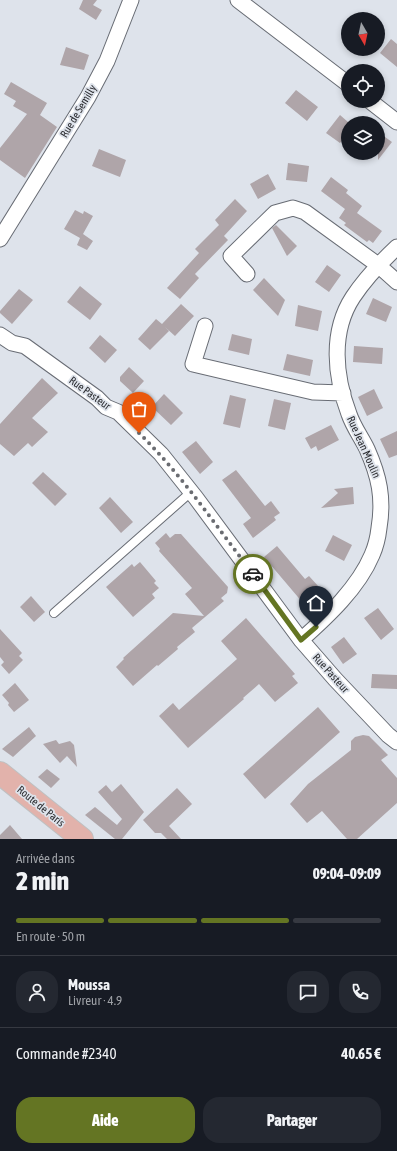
<!DOCTYPE html>
<html lang="fr">
<meta charset="utf-8">
<style>
body{margin:0;font-family:"Asap Condensed",sans-serif;background:#242831;color:#f1f3f6;height:100vh;display:flex;flex-direction:column;font-size:15px;white-space:nowrap}
*{box-sizing:border-box;margin:0}
p{font-size:13px;color:#9ea1a6}
.icon{flex:none;width:22px;height:22px;fill:none;stroke:currentColor;stroke-width:2;stroke-linecap:round;stroke-linejoin:round}
.map{position:relative;height:839px;overflow:hidden}
.side{display:flex;flex-direction:column;background:#171b24;flex:1}
.side>*{flex:none}
.needle{width:26px;rotate:171deg}
.tools{position:absolute;left:341px;top:12px;display:grid;gap:8px}
.tools a{display:grid;place-items:center;width:44px;height:44px;border-radius:50%;background:#171b24;box-shadow:0 2px 6px #0003;font-size:20px}
.pin{position:absolute;display:grid;place-items:center;width:34px;height:34px;color:#fff;margin:-41px -17px;border-radius:50% 50% 50% 0;rotate:-45deg;box-shadow:0 0 4px #0007}
.pin .icon{rotate:45deg}
.courier{position:absolute;display:grid;place-items:center;width:40px;height:40px;margin:-20px;border:3px solid #647523;border-radius:50%;background:#fff;color:#222;box-shadow:0 1px 5px #0007}
.head em{font-style:normal;font-weight:800}
.head div{display:flex;flex-direction:column-reverse}
.head{display:flex;align-items:center;justify-content:space-between;height:68px;padding:0 16px}
h1{font-size:26px;font-weight:800;line-height:30px}
.bar{display:grid;grid-template-columns:repeat(4,1fr);gap:6px 4px;align-content:center;height:48px;padding:0 16px}
.bar i{height:5px;border-radius:3px;background:#363941}
.bar .active{background:#647523}
.bar p{grid-column:span 4}
.line{display:flex;align-items:center;gap:10px;padding:0 16px;border-top:1px solid #363941}
.line div{flex:1}
.round{display:grid;place-items:center;flex:none;width:42px;height:42px;border-radius:16px;background:#242831}
.action{display:flex;gap:8px;margin-top:auto;padding:8px 16px}
.action a{flex:1;height:46px;border-radius:16px;background:#647523;color:#fff;font-size:16px;font-weight:800;line-height:46px;text-align:center}
.action a+a{background:#242831;color:#f1f3f6}
.map>svg:first-child{display:block}
</style>
<div class="map">
<svg width="397" height="839" viewBox="0 0 397 839">
<rect width="100%" height="100%" fill="#dee3eb"/>
<path fill="#afa5a9" d="M83,0H97L93,5L102,10L96,20L79,9Z
M391,39L397,44V67L380,53Z
M66,47L89,55L84,70L60,65Z
M11,82L47,103L40,115L57,127L25,178L0,160V148L27,114L13,106L16,101L4,94Z
M296,90L318,107L307,121L285,103Z
M340,115L348,122V133L340,143L326,133Z
M378,132L392,142L378,160Z
M99,149L126,160L120,177L92,166Z
M288,163L309,166L307,182L286,180Z
M268,174L276,189L258,199L250,184Z
M331,177L348,190L346,193L362,206L357,213L382,231L373,243L369,240L367,242L344,225L346,223L339,218L345,209L321,191Z
M235,199L247,211L224,236L228,240L195,274L199,278L180,299L167,288L199,253L195,249L219,225L215,220Z
M75,210L83,214L84,211L93,216L83,234L93,241L87,250L77,245L80,238L64,229Z
M276,225L297,246L287,256L272,228Z
M327,265L341,275L329,292L315,282Z
M264,278L285,300L278,316L253,290Z
M80,286L102,304L90,320L67,302Z
M19,289L33,300L12,324L0,313V311Z
M373,298L392,307L386,322L366,314Z
M181,304L194,316L175,336L165,327L169,331L150,350L138,339L156,319L162,324Z
M298,305L322,311L318,331L295,326Z
M232,334L252,339L249,355L228,350Z
M100,335L117,350L105,363L89,348Z
M354,346L383,348L382,364L353,362Z
M287,354L313,360L310,376L283,370Z
M129,367L144,381L133,393L120,381V377Z
M42,378L58,393L32,418L48,432L32,447L28,443L14,456L0,444V424Z
M374,389L383,408L367,416L358,397Z
M164,394L183,413L171,425L152,407Z
M230,395L246,399L240,428L223,424Z
M274,399L291,403L285,430L268,426Z
M331,425L339,440L318,451L316,446L311,449L305,438Z
M397,431V455L389,458L380,439Z
M196,441L213,462L200,474L182,452Z
M236,470L265,506L271,501L280,513L274,517L276,520L253,538L243,524L251,518L222,480Z
M43,472L67,494L55,506L32,483Z
M353,487L354,504L321,508L338,493L334,489Z
M110,497L133,522L121,533L99,508Z
M166,533L170,538L175,534H181L228,587L227,593L221,598L224,601L192,628L195,632L177,647L178,649L158,666L157,665L133,686L116,667L124,659L123,658L173,613L204,616L185,594L192,588L159,551L160,549L155,543Z
M333,535L352,545L344,561L325,551Z
M277,546L305,579L309,576L319,587V589L303,603L264,557Z
M140,562L156,581L154,583L159,588L152,594L155,598L133,617L106,587L132,564L134,567Z
M31,596L45,612L34,622L20,607Z
M378,608L394,629L381,640L364,618Z
M246,618L295,674L292,676L298,683L275,702L259,684L243,698L244,699L188,748L159,716L173,703L179,710L237,659L221,641Z
M0,629L22,653L19,656L23,660L9,674L1,665L4,662L0,657Z
M344,637L357,654L343,664L331,647Z
M372,674L397,675V689L371,688Z
M15,683L29,700L14,712L8,705L9,703L2,695Z
M318,707L340,732L265,799L243,774Z
M29,727L36,736L13,757L2,749Z
M363,735L369,736L388,755L381,760L397,778V803L357,839H347L322,811L307,823L290,804L308,784L351,750V741L355,737Z
M56,740L59,744L70,741L74,745L77,767L67,756L60,763L43,744Z
M47,769L60,779L51,788L38,777Z
M121,784L144,812L122,839H115L85,815L95,807L117,825L122,819L98,792L106,785L112,792Z
M177,788L192,804L169,826L181,839H167L161,833H155L143,820Z
M10,825L22,839H0V835Z"/>
<g fill="none" stroke-linecap="round" stroke-linejoin="round">
<defs>
<path id="service" d="M54,613L191,492"/>
<path id="minor" d="M238,0L348,84
M370,101L397,122
M0,239L88,97L107,61L131,0
M247,274L231,256L275,213L293,208L305,212L378,265L397,282
M205,326L193,364L313,392L343,393
M0,335L12,343L25,346L97,398L106,407L118,412L161,454L196,498L301,640L335,679L388,735L397,742
M301,640C328,616 358,588 372,555C376,546 378,537 379,528C384,498 379,476 367,449C361,437 353,426 349,414C335,377 330,332 353,297C365,279 381,262 397,247"/>
<path id="primary" d="M0,773L82,839"/>
</defs>
<use href="#service" stroke="#686c74" stroke-width="10"/>
<use href="#minor" stroke="#686c74" stroke-width="17"/>
<use href="#primary" stroke="#bfc0c1" stroke-width="24"/>
<use href="#service" stroke="#fff" stroke-width="8"/>
<use href="#minor" stroke="#fff" stroke-width="15"/>
<use href="#primary" stroke="#e2b2ab" stroke-width="22"/>
</g>
<g fill="none" stroke-linecap="round" stroke-linejoin="round">
<path stroke="#6a6c71" stroke-width="4" stroke-dasharray="0 7.2" d="M139,433C182,475 216,526 253,574"/>
<path stroke="#647523" stroke-width="5" d="M253,574L301,640L316,627"/>
</g>
<g text-anchor="middle" stroke-width="3.5" stroke-linejoin="round" paint-order="stroke">
<g font-size="11" fill="#2b2c30" stroke="#dee3eb">
<text transform="translate(78 111) rotate(-59)" y="4">Rue de Semilly</text>
<text transform="translate(90 393) rotate(36)" y="4">Rue Pasteur</text>
<text transform="translate(364 447) rotate(66)" y="4">Rue Jean Moulin</text>
<text transform="translate(331 673) rotate(48)" y="4">Rue Pasteur</text>
<text transform="translate(41 806) rotate(39)" y="4">Route de Paris</text>
</g>
</g>
</svg>
<div class="tools">
<a><svg class="needle" viewBox="-14 -14 28 28"><path d="M0-13l5 13h-10z" fill="#e53935"/><path d="M0 13l5-13h-10z" fill="#9ea1a6"/></svg></a>
<a><svg class="icon" aria-label="locate" viewBox="0 0 24 24"><circle cx="12" cy="12" r="6"/><path d="M12 2v4M12 18v4M2 12h4M18 12h4"/></svg></a>
<a><svg class="icon" aria-label="layers" viewBox="0 0 24 24"><path d="M12 4l9 5-9 5-9-5zM3 14l9 5 9-5"/></svg></a>
</div>
<div class="pin" style="left:139px;top:433px;background:#ea580c"><svg class="icon" aria-label="bag" viewBox="0 0 24 24"><path d="M5 8h14l-1 12H6zM9 8a3 3 0 0 1 6 0"/></svg></div>
<div class="pin" style="left:316px;top:627px;background:#1f2937"><svg class="icon" aria-label="home" viewBox="0 0 24 24"><path d="M3 11l9-7 9 7M6 9v11h12V9"/></svg></div>
<div class="courier" style="left:253px;top:574px"><svg class="icon" aria-label="car" viewBox="0 0 24 24"><path d="M5 17H2v-5l4-1 3-4h7l3 4 3 1v5h-3M9 17h6M6 11h13"/><circle cx="7" cy="17" r="2"/><circle cx="17" cy="17" r="2"/></svg></div>
</div>
<section class="side">
<div class="head"><div><h1>2 min</h1><p>Arrivée dans</p></div><em>09:04–09:09</em></div>
<div class="bar"><i class="active"></i><i class="active"></i><i class="active"></i><i></i><p>En route · 50 m</p></div>
<div class="line" style="height:72px"><a class="round"><svg class="icon" aria-label="person" viewBox="0 0 24 24"><circle cx="12" cy="8" r="4"/><path d="M4 21q1-7 8-7t8 7"/></svg></a><div><b>Moussa</b><p>Livreur · 4.9</p></div><a class="round"><svg class="icon" aria-label="chat" viewBox="0 0 24 24"><path d="M4 5h16v11H9l-5 4z"/></svg></a><a class="round"><svg class="icon" aria-label="phone" viewBox="0 0 24 24"><path d="M5 4h4l2 5-3 2q2 4 5 5l2-3 5 2v4C11 20 4 13 5 4z"/></svg></a></div>
<div class="line" style="height:52px"><div>Commande #2340</div><b>40.65 €</b></div>
<div class="action"><a>Aide</a><a>Partager</a></div>
</section>
